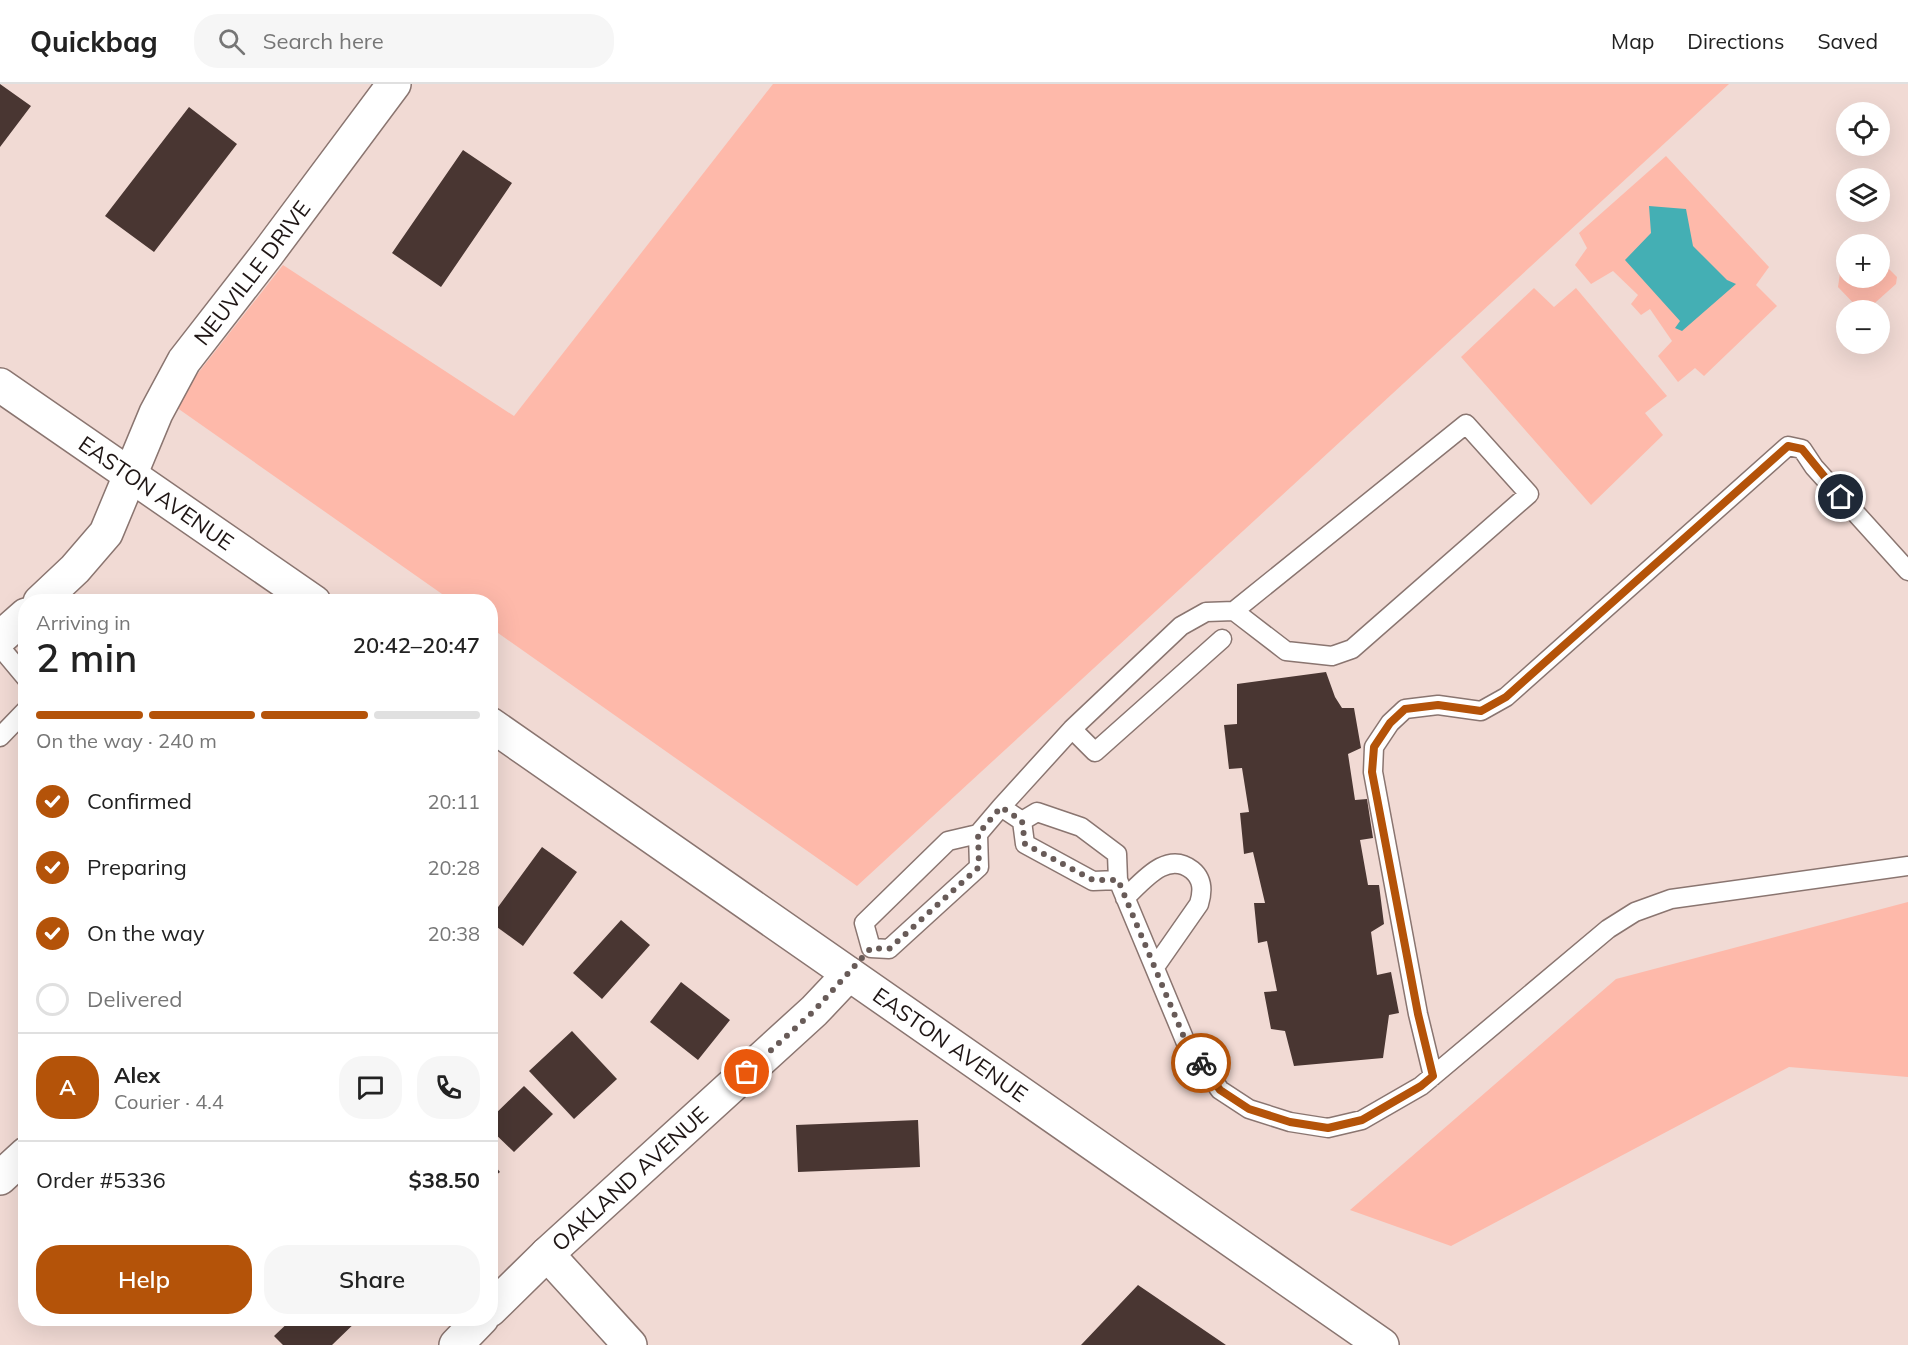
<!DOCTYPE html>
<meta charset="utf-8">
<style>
body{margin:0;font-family:Mulish,sans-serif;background:#f6f6f6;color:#222;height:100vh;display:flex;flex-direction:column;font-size:22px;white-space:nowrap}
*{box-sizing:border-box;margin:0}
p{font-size:20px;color:#767676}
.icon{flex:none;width:33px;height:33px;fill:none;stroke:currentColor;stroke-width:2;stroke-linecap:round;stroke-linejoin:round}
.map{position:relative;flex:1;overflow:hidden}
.details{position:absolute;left:18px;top:510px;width:480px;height:732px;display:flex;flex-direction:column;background:#fff;border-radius:24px;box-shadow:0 6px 24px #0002}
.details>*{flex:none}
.controls{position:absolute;left:1836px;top:18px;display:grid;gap:12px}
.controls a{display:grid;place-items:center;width:54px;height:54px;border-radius:50%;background:#fff;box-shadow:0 6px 24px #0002;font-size:30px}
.pin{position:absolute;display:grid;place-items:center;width:51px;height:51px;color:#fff;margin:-26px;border:3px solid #fff;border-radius:50%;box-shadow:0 2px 6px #0007}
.courier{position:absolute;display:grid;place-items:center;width:60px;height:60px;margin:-30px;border:4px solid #b45309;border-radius:50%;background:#fff;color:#222;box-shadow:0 2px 8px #0007}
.head em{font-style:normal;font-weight:600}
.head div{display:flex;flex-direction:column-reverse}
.head{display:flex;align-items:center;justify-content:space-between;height:102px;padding:0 18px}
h1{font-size:39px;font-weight:600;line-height:45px}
.bar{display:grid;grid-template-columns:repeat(4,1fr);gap:9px 6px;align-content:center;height:72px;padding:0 18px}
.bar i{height:8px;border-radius:4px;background:#e0e0e0}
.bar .selected{background:#b45309}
.bar p{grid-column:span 4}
.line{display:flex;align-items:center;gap:15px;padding:0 18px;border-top:2px solid #e0e0e0}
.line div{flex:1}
.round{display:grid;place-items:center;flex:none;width:63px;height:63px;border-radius:24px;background:#f6f6f6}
ol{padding:0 18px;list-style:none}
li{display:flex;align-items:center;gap:18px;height:66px}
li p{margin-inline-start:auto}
li .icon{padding:6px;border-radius:50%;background:#b45309;color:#fff;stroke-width:4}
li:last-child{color:#767676}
li i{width:33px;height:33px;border:3px solid #e0e0e0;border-radius:50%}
.primary-button{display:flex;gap:12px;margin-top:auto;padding:12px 18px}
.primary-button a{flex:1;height:69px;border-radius:24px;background:#b45309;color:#fff;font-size:24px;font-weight:600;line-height:69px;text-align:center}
.primary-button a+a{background:#f6f6f6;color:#222}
header{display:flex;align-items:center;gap:36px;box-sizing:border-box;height:84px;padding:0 30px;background:#fff;border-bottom:2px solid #e0e0e0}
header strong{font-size:28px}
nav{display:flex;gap:33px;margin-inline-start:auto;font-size:21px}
.search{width:420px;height:54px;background:#f6f6f6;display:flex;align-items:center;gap:15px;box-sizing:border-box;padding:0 21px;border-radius:24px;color:#767676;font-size:22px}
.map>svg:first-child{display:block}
</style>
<header>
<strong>Quickbag</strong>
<div class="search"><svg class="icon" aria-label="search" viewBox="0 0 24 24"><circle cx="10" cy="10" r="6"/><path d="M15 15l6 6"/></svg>Search here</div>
<nav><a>Map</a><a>Directions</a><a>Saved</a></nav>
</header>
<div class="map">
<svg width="1908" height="1261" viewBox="0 0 1908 1261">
<rect width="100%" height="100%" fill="#f1dad4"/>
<path fill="#feb9aa" d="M773,0H1729L857,802L491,544L490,518L452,517L173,321L283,181L514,332Z
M1666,72L1769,183L1756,201L1777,222L1704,292L1695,284L1678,298L1658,272L1672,257L1650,225L1641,231L1631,220L1638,211L1613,187L1591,200L1575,181L1587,164L1579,149Z
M1880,176L1897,193L1896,200L1867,226H1860L1838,203L1840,189L1846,183V194H1880Z
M1534,204L1554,223L1576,204L1667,312L1645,329L1663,351L1591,421L1461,273Z
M1908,818V993L1789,983L1451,1162L1350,1126L1616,895Z"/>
<path fill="#44afb4" d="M1649,122L1686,125L1693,162L1727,196L1736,200L1682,247L1675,244L1680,237L1625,176L1651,149Z"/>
<path fill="#493632" d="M0,0L31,22L0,63Z
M189,23L237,60L154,168L105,132Z
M463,66L512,99L441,203L392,169Z
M1326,588L1335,613L1342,624H1354L1361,664L1348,670L1355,716L1367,715L1373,754L1360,756L1368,801H1379L1384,840L1371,848L1377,891L1391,888L1399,929L1389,931L1383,974L1294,982L1285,947L1271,945L1264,908L1277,907L1267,857L1258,859L1254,819H1265L1253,768L1244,770L1240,729L1249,728L1242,684L1229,685L1224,641L1237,640V600Z
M542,763L577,788L523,862L490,838V834Z
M621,836L650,861L602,915L573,889Z
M681,898L730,936L698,976L650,938Z
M572,947L617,995L574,1035L529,987Z
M524,1002L553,1030L514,1068L490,1045V1035Z
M918,1036L920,1083L798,1088L796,1041Z
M490,1076L500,1088L490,1096Z
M1138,1201L1226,1261H1081Z
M293,1234H360L332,1261H283L274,1252Z"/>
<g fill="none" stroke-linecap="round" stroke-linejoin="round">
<defs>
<path id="lane" d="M0,563L26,594
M1072,645L1095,668L1222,555
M0,653L26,626
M1001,723L1072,645L1181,542L1206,528L1234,527L1466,340L1529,410L1352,565L1332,572L1286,567L1234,527
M1022,737L1037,728L1081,743L1117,770L1118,796L1186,959L1220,1006L1249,1025L1290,1038L1328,1044L1362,1036L1421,1002L1608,845L1635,828L1671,815L1908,782
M1125,814C1143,797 1167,766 1192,786C1203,795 1203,807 1199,820L1155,883
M871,864L864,839L948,757L978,750L1001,723L1022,737L1025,760L1093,797L1118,796
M871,864L889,865L979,783L978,750
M1433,992L1418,930L1373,688L1374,663L1390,639L1405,625L1438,621L1481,627L1506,613L1788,362L1802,365L1814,383L1908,487"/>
<g id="street">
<path id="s1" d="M40,518L75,485L106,449L156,329L184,277L268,169L394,0"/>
<path d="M0,554L26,531"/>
<path d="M0,1094L26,1070"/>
<path d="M547,1170L630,1261"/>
<path id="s2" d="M490,1226L547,1170L814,927L849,890"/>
<path d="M456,1261L482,1234"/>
</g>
<g id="primary">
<path id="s3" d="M0,301L314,518"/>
<path id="s4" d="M490,640L1382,1261"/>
</g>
</defs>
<use href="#lane" stroke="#8a7570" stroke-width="21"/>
<use href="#street" stroke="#8a7570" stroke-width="36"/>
<use href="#primary" stroke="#8a7570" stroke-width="36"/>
<use href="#lane" stroke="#fff" stroke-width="18"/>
<use href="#street" stroke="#fff" stroke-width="33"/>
<use href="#primary" stroke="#fff" stroke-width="33"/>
</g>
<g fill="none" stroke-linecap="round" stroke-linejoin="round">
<path stroke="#685b58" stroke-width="6" stroke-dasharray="0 10.8" d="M747,988L814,927L871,864L889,865L979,783L978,750L1001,723L1022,737L1025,760L1093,796H1118L1186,958L1201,979"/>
<path stroke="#b45309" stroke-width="8" d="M1201,979L1220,1006L1249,1025L1290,1038L1328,1044L1362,1036L1421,1002L1433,992L1418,930L1372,688L1374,663L1390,639L1405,625L1438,621L1481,627L1506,613L1788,362L1802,365L1841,413"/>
</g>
<g text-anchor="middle" stroke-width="6" stroke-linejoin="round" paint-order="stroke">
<g font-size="22" fill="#1f1615" stroke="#f1dad4">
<text dy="8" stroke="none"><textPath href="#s1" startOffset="396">NEUVILLE DRIVE</textPath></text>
<text dy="8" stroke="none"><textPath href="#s3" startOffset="190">EASTON AVENUE</textPath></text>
<text dy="8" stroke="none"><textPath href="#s4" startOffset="561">EASTON AVENUE</textPath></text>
<text dy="8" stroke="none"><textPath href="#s2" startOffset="192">OAKLAND AVENUE</textPath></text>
</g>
</g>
</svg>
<div class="controls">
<a><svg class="icon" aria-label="locate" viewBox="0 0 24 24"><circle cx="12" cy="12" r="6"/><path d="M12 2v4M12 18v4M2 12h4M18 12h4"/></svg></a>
<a><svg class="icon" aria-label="layers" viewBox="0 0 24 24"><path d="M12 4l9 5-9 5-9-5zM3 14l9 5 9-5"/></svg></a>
<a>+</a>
<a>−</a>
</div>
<div class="pin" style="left:747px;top:988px;background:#ea580c"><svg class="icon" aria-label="bag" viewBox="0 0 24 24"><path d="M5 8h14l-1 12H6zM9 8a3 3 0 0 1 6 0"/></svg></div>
<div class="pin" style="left:1841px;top:413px;background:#1f2937"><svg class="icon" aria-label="home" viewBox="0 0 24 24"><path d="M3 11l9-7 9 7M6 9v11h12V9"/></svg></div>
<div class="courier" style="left:1201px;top:979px"><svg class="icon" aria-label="bike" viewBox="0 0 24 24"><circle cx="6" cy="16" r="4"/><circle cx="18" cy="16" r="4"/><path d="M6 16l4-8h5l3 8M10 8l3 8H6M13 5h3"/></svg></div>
<section class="details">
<div class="head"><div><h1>2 min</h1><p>Arriving in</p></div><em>20:42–20:47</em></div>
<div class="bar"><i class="selected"></i><i class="selected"></i><i class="selected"></i><i></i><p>On the way · 240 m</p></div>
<ol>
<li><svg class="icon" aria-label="check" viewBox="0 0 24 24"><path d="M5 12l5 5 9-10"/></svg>Confirmed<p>20:11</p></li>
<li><svg class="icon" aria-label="check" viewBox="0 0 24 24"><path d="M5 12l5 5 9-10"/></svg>Preparing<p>20:28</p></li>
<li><svg class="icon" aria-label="check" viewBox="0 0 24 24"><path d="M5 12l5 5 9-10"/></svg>On the way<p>20:38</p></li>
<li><i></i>Delivered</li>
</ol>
<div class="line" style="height:108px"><b class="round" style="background:#b45309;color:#fff">A</b><div><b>Alex</b><p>Courier · 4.4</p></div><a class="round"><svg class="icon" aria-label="chat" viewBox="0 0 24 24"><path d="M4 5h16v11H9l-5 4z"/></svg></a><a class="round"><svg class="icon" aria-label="phone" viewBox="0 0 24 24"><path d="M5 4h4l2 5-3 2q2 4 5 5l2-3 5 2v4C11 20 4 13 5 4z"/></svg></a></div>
<div class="line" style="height:78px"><div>Order #5336</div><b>$38.50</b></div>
<div class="primary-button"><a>Help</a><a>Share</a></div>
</section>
</div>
